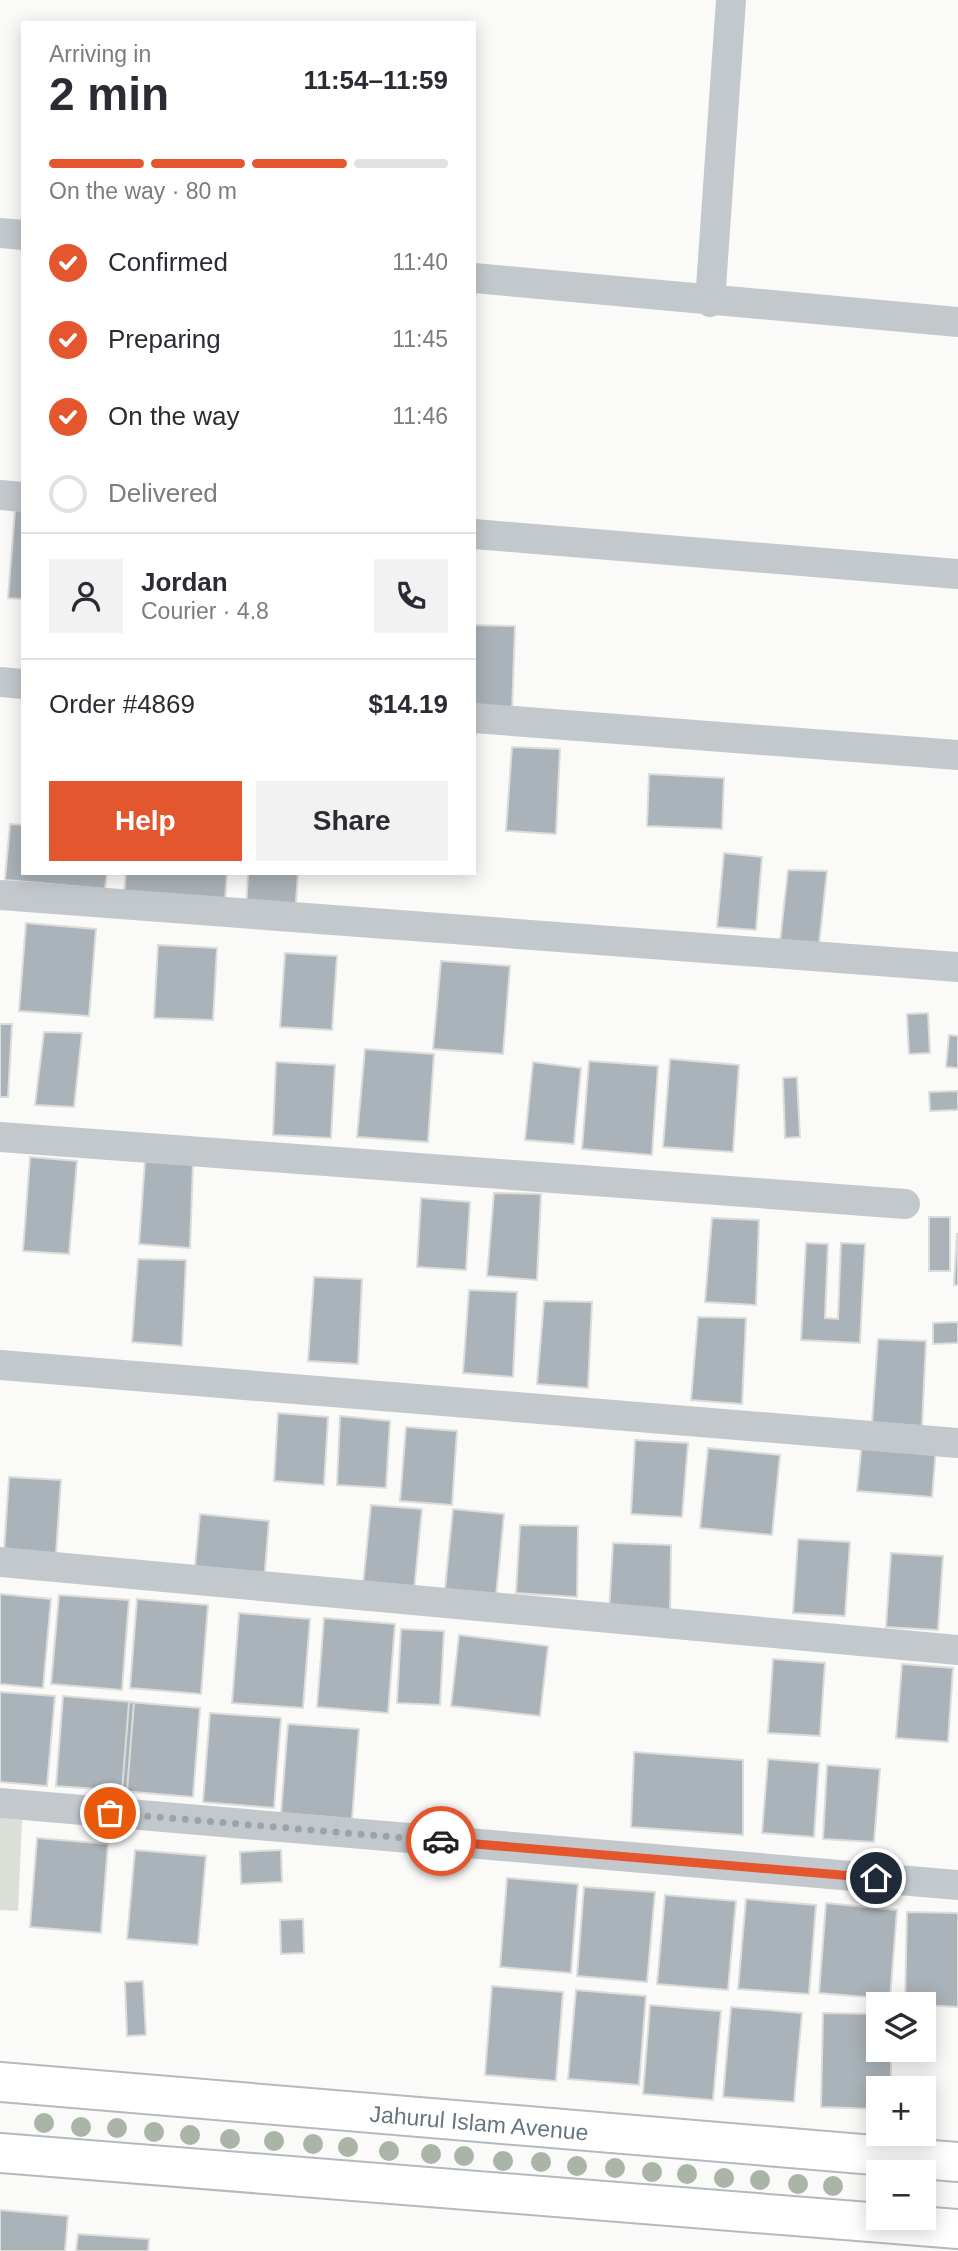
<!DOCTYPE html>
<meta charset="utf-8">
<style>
body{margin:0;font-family:Arial,sans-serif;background:#f2f2f3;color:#2b2b33;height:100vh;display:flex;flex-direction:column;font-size:26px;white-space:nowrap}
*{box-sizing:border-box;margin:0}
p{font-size:23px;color:#7c7c81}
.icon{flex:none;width:38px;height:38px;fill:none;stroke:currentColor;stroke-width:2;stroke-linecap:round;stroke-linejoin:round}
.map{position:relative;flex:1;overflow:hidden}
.details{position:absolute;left:21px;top:21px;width:455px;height:854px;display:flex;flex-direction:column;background:#fff;border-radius:0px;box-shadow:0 4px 18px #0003}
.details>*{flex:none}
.fabs{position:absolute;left:866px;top:1992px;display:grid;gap:14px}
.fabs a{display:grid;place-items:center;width:70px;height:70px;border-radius:0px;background:#fff;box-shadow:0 4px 18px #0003;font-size:35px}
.pin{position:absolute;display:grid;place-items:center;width:60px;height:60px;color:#fff;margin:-30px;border:4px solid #fff;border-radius:50%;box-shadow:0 2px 7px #0007}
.courier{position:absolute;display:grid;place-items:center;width:70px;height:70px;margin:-35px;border:5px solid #e4572e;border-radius:50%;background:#fff;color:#222;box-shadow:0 2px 9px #0007}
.summary em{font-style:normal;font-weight:700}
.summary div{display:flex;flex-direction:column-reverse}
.summary{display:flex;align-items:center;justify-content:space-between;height:119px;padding:0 28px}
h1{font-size:46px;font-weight:700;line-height:52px}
.bar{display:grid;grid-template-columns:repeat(4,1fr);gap:10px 7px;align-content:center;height:84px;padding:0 28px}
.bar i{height:9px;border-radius:5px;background:#e1e1e2}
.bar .selected{background:#e4572e}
.bar p{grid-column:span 4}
.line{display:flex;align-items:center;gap:18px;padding:0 28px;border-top:2px solid #e1e1e2}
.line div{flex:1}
.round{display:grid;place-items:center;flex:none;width:74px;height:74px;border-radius:0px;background:#f2f2f3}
ol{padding:0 28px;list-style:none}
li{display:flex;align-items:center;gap:21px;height:77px}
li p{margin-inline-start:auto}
li .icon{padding:7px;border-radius:50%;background:#e4572e;color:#fff;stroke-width:4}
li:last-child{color:#7c7c81}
li i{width:38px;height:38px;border:4px solid #e1e1e2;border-radius:50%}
.cta{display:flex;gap:14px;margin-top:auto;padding:14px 28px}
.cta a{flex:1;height:80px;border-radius:0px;background:#e4572e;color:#fff;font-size:28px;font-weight:700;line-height:80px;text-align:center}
.cta a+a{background:#f2f2f3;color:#2b2b33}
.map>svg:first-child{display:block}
</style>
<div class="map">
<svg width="958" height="2251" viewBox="0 0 958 2251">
<rect width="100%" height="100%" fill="#fafaf8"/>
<path fill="#dadfd7" d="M0,1818L22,1820L18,1911L0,1910Z"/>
<path fill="#aab3b9" stroke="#dcdcda" stroke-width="2" d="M15,510H23V599L8,598Z
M474,625L515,626L512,712L474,709Z
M512,747L560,749L556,834L506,831Z
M649,774L724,778L722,829L647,826Z
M10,824L23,825V873H107L105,889L5,880Z
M724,853L762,857L756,930L717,927Z
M788,870L827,871L819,945L780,942Z
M126,873H227L225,902L124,893Z
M248,873H298L295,916L246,912Z
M26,923L96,929L89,1016L19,1011Z
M158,945L217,948L213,1020L154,1018Z
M285,953L337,956L332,1030L280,1027Z
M441,961L510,966L503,1054L433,1049Z
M928,1013L930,1053L909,1054L907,1014Z
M0,1024H12L8,1097H0Z
M44,1032L82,1033L74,1107L35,1105Z
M949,1035L958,1036V1068L946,1067Z
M365,1049L434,1054L428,1142L357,1137Z
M670,1059L739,1065L733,1152L663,1147Z
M589,1061L658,1066L652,1155L582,1149Z
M276,1062L335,1065L331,1138L273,1135Z
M533,1062L581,1068L574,1144L525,1140Z
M797,1077L800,1137L785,1138L783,1078Z
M958,1091V1110L930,1111L929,1092Z
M30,1157L77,1161L69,1254L23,1251Z
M145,1161L193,1163L190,1248L139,1244Z
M494,1193L541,1194L537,1280L487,1276Z
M421,1198L470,1202L466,1270L417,1267Z
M929,1217H950V1271H929Z
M712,1218L759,1220L756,1305L705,1302Z
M957,1234H958V1285H954Z
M806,1243L828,1244L825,1318L838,1319L841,1243L865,1244L860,1343L801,1340Z
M138,1259L186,1260L182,1346L132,1342Z
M314,1277L362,1279L358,1364L308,1361Z
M469,1290L517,1292L513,1377L463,1373Z
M544,1301L592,1302L588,1388L537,1384Z
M698,1317L746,1318L742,1404L691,1400Z
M958,1322V1343L933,1344V1323Z
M878,1339L926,1341L922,1426L872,1423Z
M278,1413L328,1417L324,1485L274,1481Z
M340,1416L390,1421L386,1488L337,1485Z
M406,1427L457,1431L452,1505L400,1501Z
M635,1440L688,1443L682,1517L631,1514Z
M862,1442L936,1449L932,1497L857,1491Z
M708,1448L780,1455L772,1535L700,1528Z
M9,1477L61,1480L56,1554L4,1551Z
M371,1505L422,1509L414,1591L363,1585Z
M453,1509L504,1514L496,1596L445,1589Z
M200,1514L269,1521L264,1582L194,1576Z
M520,1525L578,1526L577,1597L516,1593Z
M798,1539L850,1542L845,1616L793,1613Z
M613,1543L671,1545L670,1616L609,1612Z
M891,1553L943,1556L938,1630L886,1627Z
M0,1594L51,1599L43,1688L0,1684Z
M59,1595L129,1600L122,1690L51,1684Z
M137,1599L208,1605L201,1694L130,1688Z
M239,1613L310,1619L303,1708L232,1703Z
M324,1618L395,1624L388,1713L317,1707Z
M401,1629L444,1631L440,1705L397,1703Z
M459,1635L548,1646L540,1716L451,1706Z
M773,1659L825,1663L820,1736L768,1733Z
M902,1664L953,1668L948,1742L896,1738Z
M0,1692L55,1696L47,1786L0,1782Z
M63,1696L134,1702L127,1791L56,1786Z
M129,1702L200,1708L193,1797L122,1791Z
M210,1713L281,1718L274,1808L203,1802Z
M288,1724L359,1729L352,1819L281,1813Z
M634,1752L743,1760V1835L631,1827Z
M768,1759L819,1763L814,1837L762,1833Z
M827,1765L880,1769L874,1842L823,1839Z
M37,1838L108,1844L101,1933L30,1927Z
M135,1850L206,1856L198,1945L127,1939Z
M281,1850L282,1882L241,1884L240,1852Z
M507,1878L578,1884L571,1973L500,1967Z
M584,1887L655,1892L647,1982L577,1976Z
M665,1895L736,1901L728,1990L657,1984Z
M746,1899L816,1905L809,1994L738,1989Z
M826,1903L897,1910L890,1999L819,1993Z
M907,1912L958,1913V2007L905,2004Z
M303,1919L304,1953L281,1954L280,1920Z
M143,1981L146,2035L127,2036L125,1982Z
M492,1986L563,1992L556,2081L485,2075Z
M576,1990L646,1996L639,2085L568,2079Z
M650,2005L721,2011L713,2100L643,2094Z
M731,2007L802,2013L794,2102L723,2097Z
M823,2013L878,2014V2049H891V2088H878V2109L821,2107Z
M0,2210L68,2216L65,2251H0Z
M78,2234L149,2239L148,2251H76Z"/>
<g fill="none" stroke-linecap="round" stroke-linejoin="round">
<defs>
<path id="secondary" d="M0,2082L958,2162
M0,2153L958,2229"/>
</defs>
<use href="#secondary" stroke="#b3babf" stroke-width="42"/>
<path stroke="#c3c8cc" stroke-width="30" d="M0,233L23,235
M474,278L958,322
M710,302L731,0
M0,495L23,497
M474,534L958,574
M0,682L23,684
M474,718L958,755
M0,895L958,967
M0,1137L905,1204
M0,1365L958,1443
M0,1562L958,1650
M0,1803L958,1885"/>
<use href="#secondary" stroke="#fff" stroke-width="38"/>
</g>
<g fill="#aab4a7">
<circle cx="44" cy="2123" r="10"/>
<circle cx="81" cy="2127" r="10"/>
<circle cx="117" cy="2128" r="10"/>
<circle cx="154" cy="2132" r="10"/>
<circle cx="190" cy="2135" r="10"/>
<circle cx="230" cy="2139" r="10"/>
<circle cx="274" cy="2141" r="10"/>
<circle cx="313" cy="2144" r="10"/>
<circle cx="348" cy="2147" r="10"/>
<circle cx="389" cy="2151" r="10"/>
<circle cx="431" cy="2154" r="10"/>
<circle cx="464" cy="2156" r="10"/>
<circle cx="503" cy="2161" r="10"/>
<circle cx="541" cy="2162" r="10"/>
<circle cx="577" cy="2166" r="10"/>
<circle cx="615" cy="2168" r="10"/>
<circle cx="652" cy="2172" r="10"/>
<circle cx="687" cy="2174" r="10"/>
<circle cx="724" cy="2178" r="10"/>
<circle cx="760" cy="2180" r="10"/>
<circle cx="798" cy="2184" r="10"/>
<circle cx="833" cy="2186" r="10"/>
</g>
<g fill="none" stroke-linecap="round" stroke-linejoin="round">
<path stroke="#99a4ac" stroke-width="7" stroke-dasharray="0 12.6" d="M110,1813L441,1841"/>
<path stroke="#e4572e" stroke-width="9" d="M441,1841L876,1878"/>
</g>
<g text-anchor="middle" stroke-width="7" stroke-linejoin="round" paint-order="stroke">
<g font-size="23" fill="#657683" stroke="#fff">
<text transform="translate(479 2123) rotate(5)" y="8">Jahurul Islam Avenue</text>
</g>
</g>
</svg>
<div class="fabs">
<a><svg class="icon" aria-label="layers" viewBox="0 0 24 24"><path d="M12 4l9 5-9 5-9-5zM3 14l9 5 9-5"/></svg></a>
<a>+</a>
<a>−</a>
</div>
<div class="pin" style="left:110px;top:1813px;background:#ea580c"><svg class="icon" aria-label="bag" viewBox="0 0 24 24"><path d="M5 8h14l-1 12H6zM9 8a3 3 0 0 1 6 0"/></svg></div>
<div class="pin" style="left:876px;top:1878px;background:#1f2937"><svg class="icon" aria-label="home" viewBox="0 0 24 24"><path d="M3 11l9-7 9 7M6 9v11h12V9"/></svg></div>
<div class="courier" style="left:441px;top:1841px"><svg class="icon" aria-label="car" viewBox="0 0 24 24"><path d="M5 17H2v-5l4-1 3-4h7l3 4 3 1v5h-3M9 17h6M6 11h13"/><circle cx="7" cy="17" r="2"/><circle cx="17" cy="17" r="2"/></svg></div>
<section class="details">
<div class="summary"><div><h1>2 min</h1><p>Arriving in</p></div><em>11:54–11:59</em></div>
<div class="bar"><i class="selected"></i><i class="selected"></i><i class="selected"></i><i></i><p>On the way · 80 m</p></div>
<ol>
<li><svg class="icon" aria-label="check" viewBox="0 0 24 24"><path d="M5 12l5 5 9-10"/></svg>Confirmed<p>11:40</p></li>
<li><svg class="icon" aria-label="check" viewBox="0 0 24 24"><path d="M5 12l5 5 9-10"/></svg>Preparing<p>11:45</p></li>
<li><svg class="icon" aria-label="check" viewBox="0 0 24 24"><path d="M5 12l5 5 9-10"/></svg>On the way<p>11:46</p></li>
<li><i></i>Delivered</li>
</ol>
<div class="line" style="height:126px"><a class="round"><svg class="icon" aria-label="person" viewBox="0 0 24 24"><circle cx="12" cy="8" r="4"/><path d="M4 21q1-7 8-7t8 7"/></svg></a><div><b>Jordan</b><p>Courier · 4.8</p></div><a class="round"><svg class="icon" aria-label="phone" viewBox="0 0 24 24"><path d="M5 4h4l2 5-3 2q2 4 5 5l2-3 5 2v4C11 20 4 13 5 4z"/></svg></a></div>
<div class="line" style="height:91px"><div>Order #4869</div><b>$14.19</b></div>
<div class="cta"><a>Help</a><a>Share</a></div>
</section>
</div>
